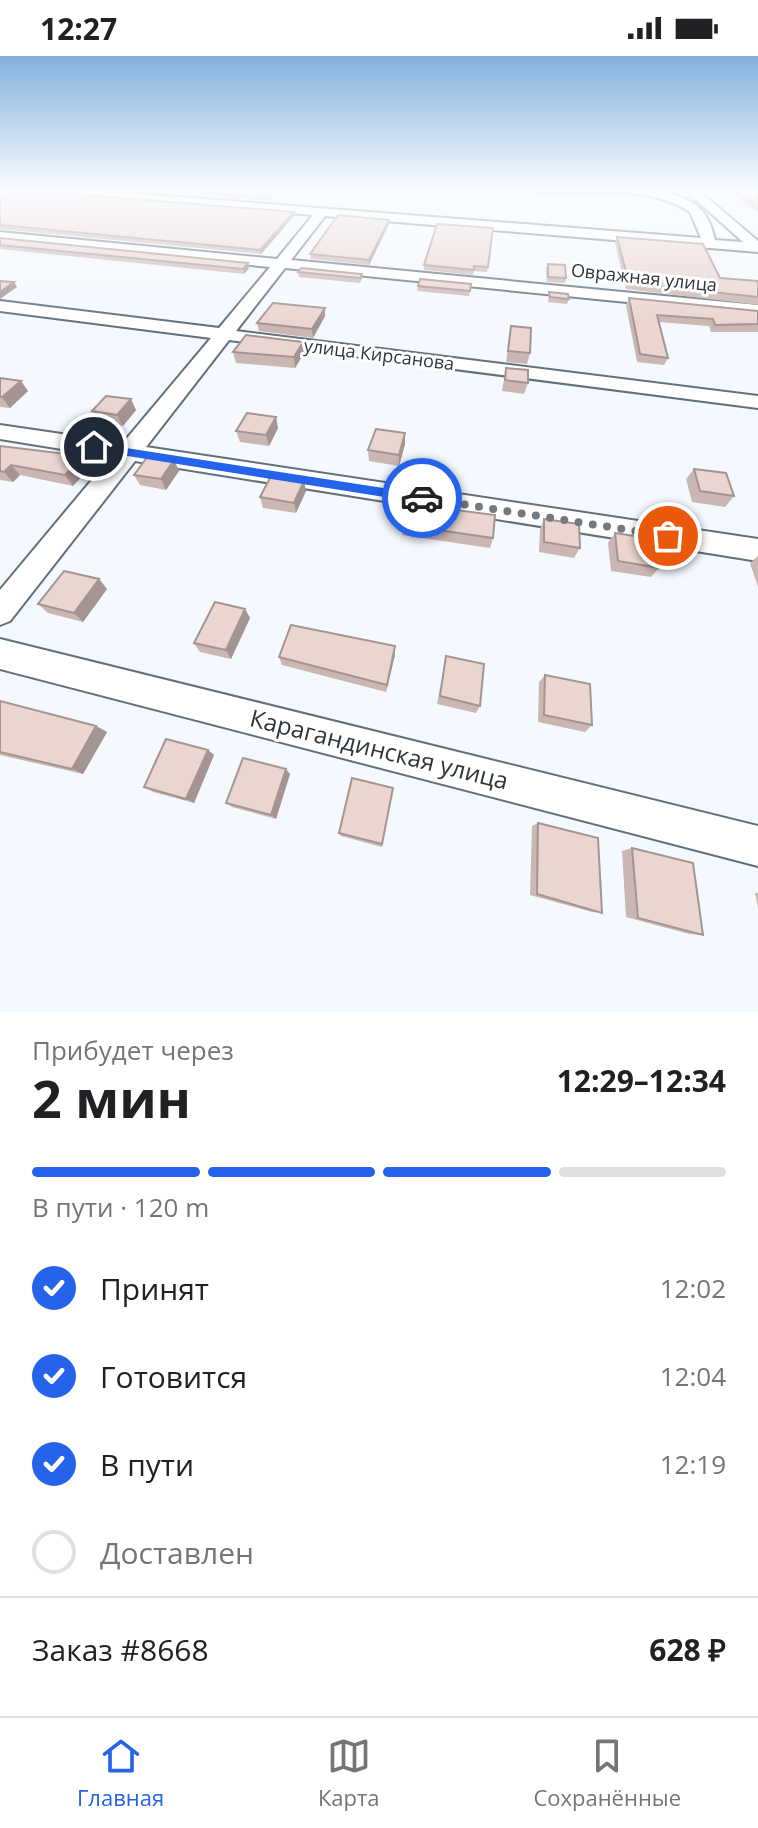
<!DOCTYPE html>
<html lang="ru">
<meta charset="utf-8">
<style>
body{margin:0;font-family:"Open Sans",sans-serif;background:#f6f6f6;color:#202124;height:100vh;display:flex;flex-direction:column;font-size:30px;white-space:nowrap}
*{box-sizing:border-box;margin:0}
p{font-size:26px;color:#757577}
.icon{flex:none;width:44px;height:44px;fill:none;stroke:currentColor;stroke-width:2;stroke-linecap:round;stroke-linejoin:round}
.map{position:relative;height:956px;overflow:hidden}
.panel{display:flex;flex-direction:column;background:#fff;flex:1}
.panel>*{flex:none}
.pin{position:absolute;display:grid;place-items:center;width:68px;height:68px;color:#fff;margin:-34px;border:4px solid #fff;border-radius:50%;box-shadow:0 2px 8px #0007}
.courier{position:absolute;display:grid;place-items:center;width:80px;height:80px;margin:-40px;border:6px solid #2563eb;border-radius:50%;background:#fff;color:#222;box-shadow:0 2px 10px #0007}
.summary em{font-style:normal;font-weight:700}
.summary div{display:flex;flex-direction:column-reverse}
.summary{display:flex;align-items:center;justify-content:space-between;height:136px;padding:0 32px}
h1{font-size:52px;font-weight:700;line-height:60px}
.bar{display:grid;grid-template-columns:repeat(4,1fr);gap:12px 8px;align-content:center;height:96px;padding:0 32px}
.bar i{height:10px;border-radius:6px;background:#e0e0e0}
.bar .selected{background:#2563eb}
.bar p{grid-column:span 4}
.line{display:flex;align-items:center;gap:20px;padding:0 32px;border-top:2px solid #e0e0e0}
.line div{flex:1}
ol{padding:0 32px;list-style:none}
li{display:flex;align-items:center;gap:24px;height:88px}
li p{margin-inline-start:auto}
li .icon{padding:8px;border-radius:50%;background:#2563eb;color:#fff;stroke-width:4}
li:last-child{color:#757577}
li i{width:44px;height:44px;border:4px solid #e0e0e0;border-radius:50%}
.status{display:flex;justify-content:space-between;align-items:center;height:56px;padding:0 40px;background:#fff;direction:ltr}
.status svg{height:22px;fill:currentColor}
.menu{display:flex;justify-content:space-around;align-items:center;height:112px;border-top:2px solid #e0e0e0;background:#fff;font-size:22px;color:#757577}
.menu a{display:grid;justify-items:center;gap:4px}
.menu .selected{color:#2563eb}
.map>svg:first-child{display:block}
</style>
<div class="status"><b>12:27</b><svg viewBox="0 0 49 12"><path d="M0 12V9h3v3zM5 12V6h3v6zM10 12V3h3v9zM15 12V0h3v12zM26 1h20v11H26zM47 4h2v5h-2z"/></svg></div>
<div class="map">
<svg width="758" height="956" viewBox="0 0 758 956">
<rect width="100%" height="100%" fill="#f3f9ff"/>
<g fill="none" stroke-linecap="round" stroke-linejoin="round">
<defs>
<path id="minor" d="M42,134H89L701,182L690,156C647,128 588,137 539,137L533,134C575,133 666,123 698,151C708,159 712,172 715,184L743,186L685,134H698L758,185V196L325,160L291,204L758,249V259L285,212L236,275L758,340V352L229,284L146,391L758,483V505L135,405L10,565L0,569V534L111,401L0,383V369L123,387L211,282L0,255V245L219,272L270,211L0,184V176L277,203L313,159L48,137Z
M0,583L758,770V810L0,613Z"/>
</defs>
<use href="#minor" stroke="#62707c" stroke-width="4"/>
<use href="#minor" fill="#fff" fill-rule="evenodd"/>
</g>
<path fill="#cab7b3" d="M0,134L46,136L294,160L261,198L0,173Z
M726,134H758V155H756Z
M196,135L276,137L268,145L197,139Z
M389,168L369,209L311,203L310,198Z
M493,172L487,216L474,215L473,219L424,214V209Z
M617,181L720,222L758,225V249L626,233L615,187Z
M0,182L248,207L249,212L244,218L0,193Z
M548,208L566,222L565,227L547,226L546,213Z
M298,216L362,218V223L360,227L299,221Z
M471,228L469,240L417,235L418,230Z
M549,236L569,243L567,248L548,246Z
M629,242L758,255V276H711L709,270L659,266L668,302L664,309L637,306L626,249Z
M325,260L313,282L259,275L257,267Z
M511,270L530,297L527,308L506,306Z
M303,286L304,297L295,312L236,307L233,296Z
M506,312L528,327L524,338L502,335Z
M0,322L28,335L10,352L0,351Z
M136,354L123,370L98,366L92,355Z
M278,372L269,390L240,386L236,375Z
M405,388L399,410L369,405L368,394Z
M0,390L90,411L73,430L20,419L13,426L0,424Z
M174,404L179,415L166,434L140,429L134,419Z
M694,413L734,440L725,451L692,446L686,423Z
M306,435L296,457L263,452L260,441Z
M544,463L580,492L574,502L539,496L540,473Z
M403,469L493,482L490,492L402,479Z
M615,477L659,512L651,521L611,515L608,487Z
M758,500V531L750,507Z
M99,523L107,533L83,566L48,557L38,548Z
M245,553L250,562L231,603L200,596L194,587Z
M395,590V599L386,636L282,609L279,601Z
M446,600L480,650L476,657L437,648Z
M545,619L592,669L585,676L538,666L539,626Z
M0,645L96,670L107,676L83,718L0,699Z
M208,694L214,699L194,747L153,736L144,731Z
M290,718L276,763L232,751L226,747Z
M393,732L382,791L341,780L339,777Z
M538,767L602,857L592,856L530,839L532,770Z
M632,792L703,879L689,878L626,861L622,795Z
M755,837H758V852Z"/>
<path fill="#a49592" d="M274,134H276V137L268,145V141Z
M294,156V160L261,198L260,194Z
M389,164V168L369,209V204Z
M248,207L249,212L244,218L243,213Z
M14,226L17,231L0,243V236Z
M325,252V260L313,282L312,273Z
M303,286L304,297L295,312L294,301Z
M21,325L28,335L10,352L2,341Z
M131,343L136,354L123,370L117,359Z
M276,361L278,372L269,390L266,379Z
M405,377V388L399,410V399Z
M83,400L90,411L73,430L65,419Z
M174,404L179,415L166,434L161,423Z
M11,409L20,419L13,426L4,416Z
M304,425L306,435L296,457L294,447Z
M99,523L107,533L83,566L74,557Z
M245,553L250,562L231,603L226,594Z
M395,590V599L386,636L387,629Z
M96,670L107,676L83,718L72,713Z
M208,694L214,699L194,747L186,743Z
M286,713L290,718L276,763L271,759Z"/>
<path fill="#ebd5d0" stroke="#a49592" stroke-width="2" d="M0,134H44L46,136L294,156L260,194L0,169Z
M198,134H274L268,141L196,135Z
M734,134H758V151Z
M338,159L389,164L369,204L310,198Z
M437,168L493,172L488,211L474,210V214L424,209Z
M617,181L703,188L720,222L758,225V241L629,227Z
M0,182L248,207L243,213L0,189Z
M548,208L565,209L566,222L548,221Z
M301,212L362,218L360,222L298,216Z
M420,223L471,228L470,235L418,230Z
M0,225L14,226L0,236Z
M549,236L568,238L569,243L550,241Z
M629,242L758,255V268L715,269L713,263L657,259L668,302L640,298Z
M273,247L325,252L312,273L257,267Z
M511,270L531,272L530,297L508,295Z
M246,279L303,286L294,301L233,296Z
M506,312L528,314V327L505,324Z
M0,322L21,325L2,341H0Z
M106,340L131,343L117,359L92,355Z
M247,357L276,361L266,379L236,375Z
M376,373L405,377L399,399L368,394Z
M0,390L83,400L65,419L11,409L4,416L0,415Z
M148,400L174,404L161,423L134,419Z
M694,413L726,417L734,440L700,435Z
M271,420L304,425L294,447L260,441Z
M408,448L495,459L493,482L403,469Z
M544,463L579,468L580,492L544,486Z
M615,477L654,483L659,512L618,505Z
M64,515L99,523L74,557L38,548Z
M215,546L245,553L226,594L194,587Z
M291,569L395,590L387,629L279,601Z
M446,600L484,608L480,650L440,640Z
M545,619L590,628L592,669L544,659Z
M0,645L96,670L72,713L0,696Z
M166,683L208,694L186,743L144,731Z
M243,702L286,713L271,759L226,747Z
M352,722L393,732L382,788L339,777Z
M538,767L598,782L602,857L537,838Z
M632,792L693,807L703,879L638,862Z"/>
<linearGradient id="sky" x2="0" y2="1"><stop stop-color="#83b1dc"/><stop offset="0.5" stop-color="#fafcff"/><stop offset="1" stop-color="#fafcff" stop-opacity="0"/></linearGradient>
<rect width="758" height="268" fill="url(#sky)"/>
<path fill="#2563eb" d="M94,387L422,438L428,442L422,447L90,394Z"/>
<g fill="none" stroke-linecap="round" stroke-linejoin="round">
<path stroke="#737a7f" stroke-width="8" stroke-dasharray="0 14.4" d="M422,442L668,480"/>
</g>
<g text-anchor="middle" stroke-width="6" stroke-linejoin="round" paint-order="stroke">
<g font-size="18" fill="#2e353a" stroke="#fff">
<text transform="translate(644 222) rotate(6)" y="6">Овражная улица</text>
<text transform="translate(379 299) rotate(7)" y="6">улица Кирсанова</text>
</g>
<g font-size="24" fill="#2e353a" stroke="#fff">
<text transform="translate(379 694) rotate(14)" y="8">Карагандинская улица</text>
</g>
</g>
</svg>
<div class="pin" style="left:668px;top:480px;background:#ea580c"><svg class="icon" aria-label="bag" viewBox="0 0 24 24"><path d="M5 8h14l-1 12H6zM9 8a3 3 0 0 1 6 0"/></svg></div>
<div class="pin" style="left:94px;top:391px;background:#1f2937"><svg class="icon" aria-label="home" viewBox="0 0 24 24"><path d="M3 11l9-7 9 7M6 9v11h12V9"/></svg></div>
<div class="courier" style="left:422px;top:442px"><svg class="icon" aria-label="car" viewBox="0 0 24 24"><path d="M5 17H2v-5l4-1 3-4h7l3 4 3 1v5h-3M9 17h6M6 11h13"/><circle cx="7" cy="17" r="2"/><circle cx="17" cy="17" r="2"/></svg></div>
</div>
<section class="panel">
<div class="summary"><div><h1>2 мин</h1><p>Прибудет через</p></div><em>12:29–12:34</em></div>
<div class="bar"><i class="selected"></i><i class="selected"></i><i class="selected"></i><i></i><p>В пути · 120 m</p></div>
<ol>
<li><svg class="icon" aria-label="check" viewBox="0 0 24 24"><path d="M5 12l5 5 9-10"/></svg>Принят<p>12:02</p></li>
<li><svg class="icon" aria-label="check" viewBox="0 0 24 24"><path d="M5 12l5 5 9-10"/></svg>Готовится<p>12:04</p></li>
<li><svg class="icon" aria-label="check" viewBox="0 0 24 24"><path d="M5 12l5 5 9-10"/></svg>В пути<p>12:19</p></li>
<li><i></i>Доставлен</li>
</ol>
<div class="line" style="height:104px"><div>Заказ #8668</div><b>628 ₽</b></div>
</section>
<nav class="menu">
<a class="selected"><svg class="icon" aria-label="home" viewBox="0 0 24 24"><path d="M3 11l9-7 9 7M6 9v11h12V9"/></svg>Главная</a>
<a><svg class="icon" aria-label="map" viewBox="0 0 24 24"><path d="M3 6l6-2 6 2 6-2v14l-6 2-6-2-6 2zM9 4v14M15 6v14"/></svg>Карта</a>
<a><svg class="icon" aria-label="saved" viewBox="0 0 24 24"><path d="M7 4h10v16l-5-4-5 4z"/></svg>Сохранённые</a>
</nav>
